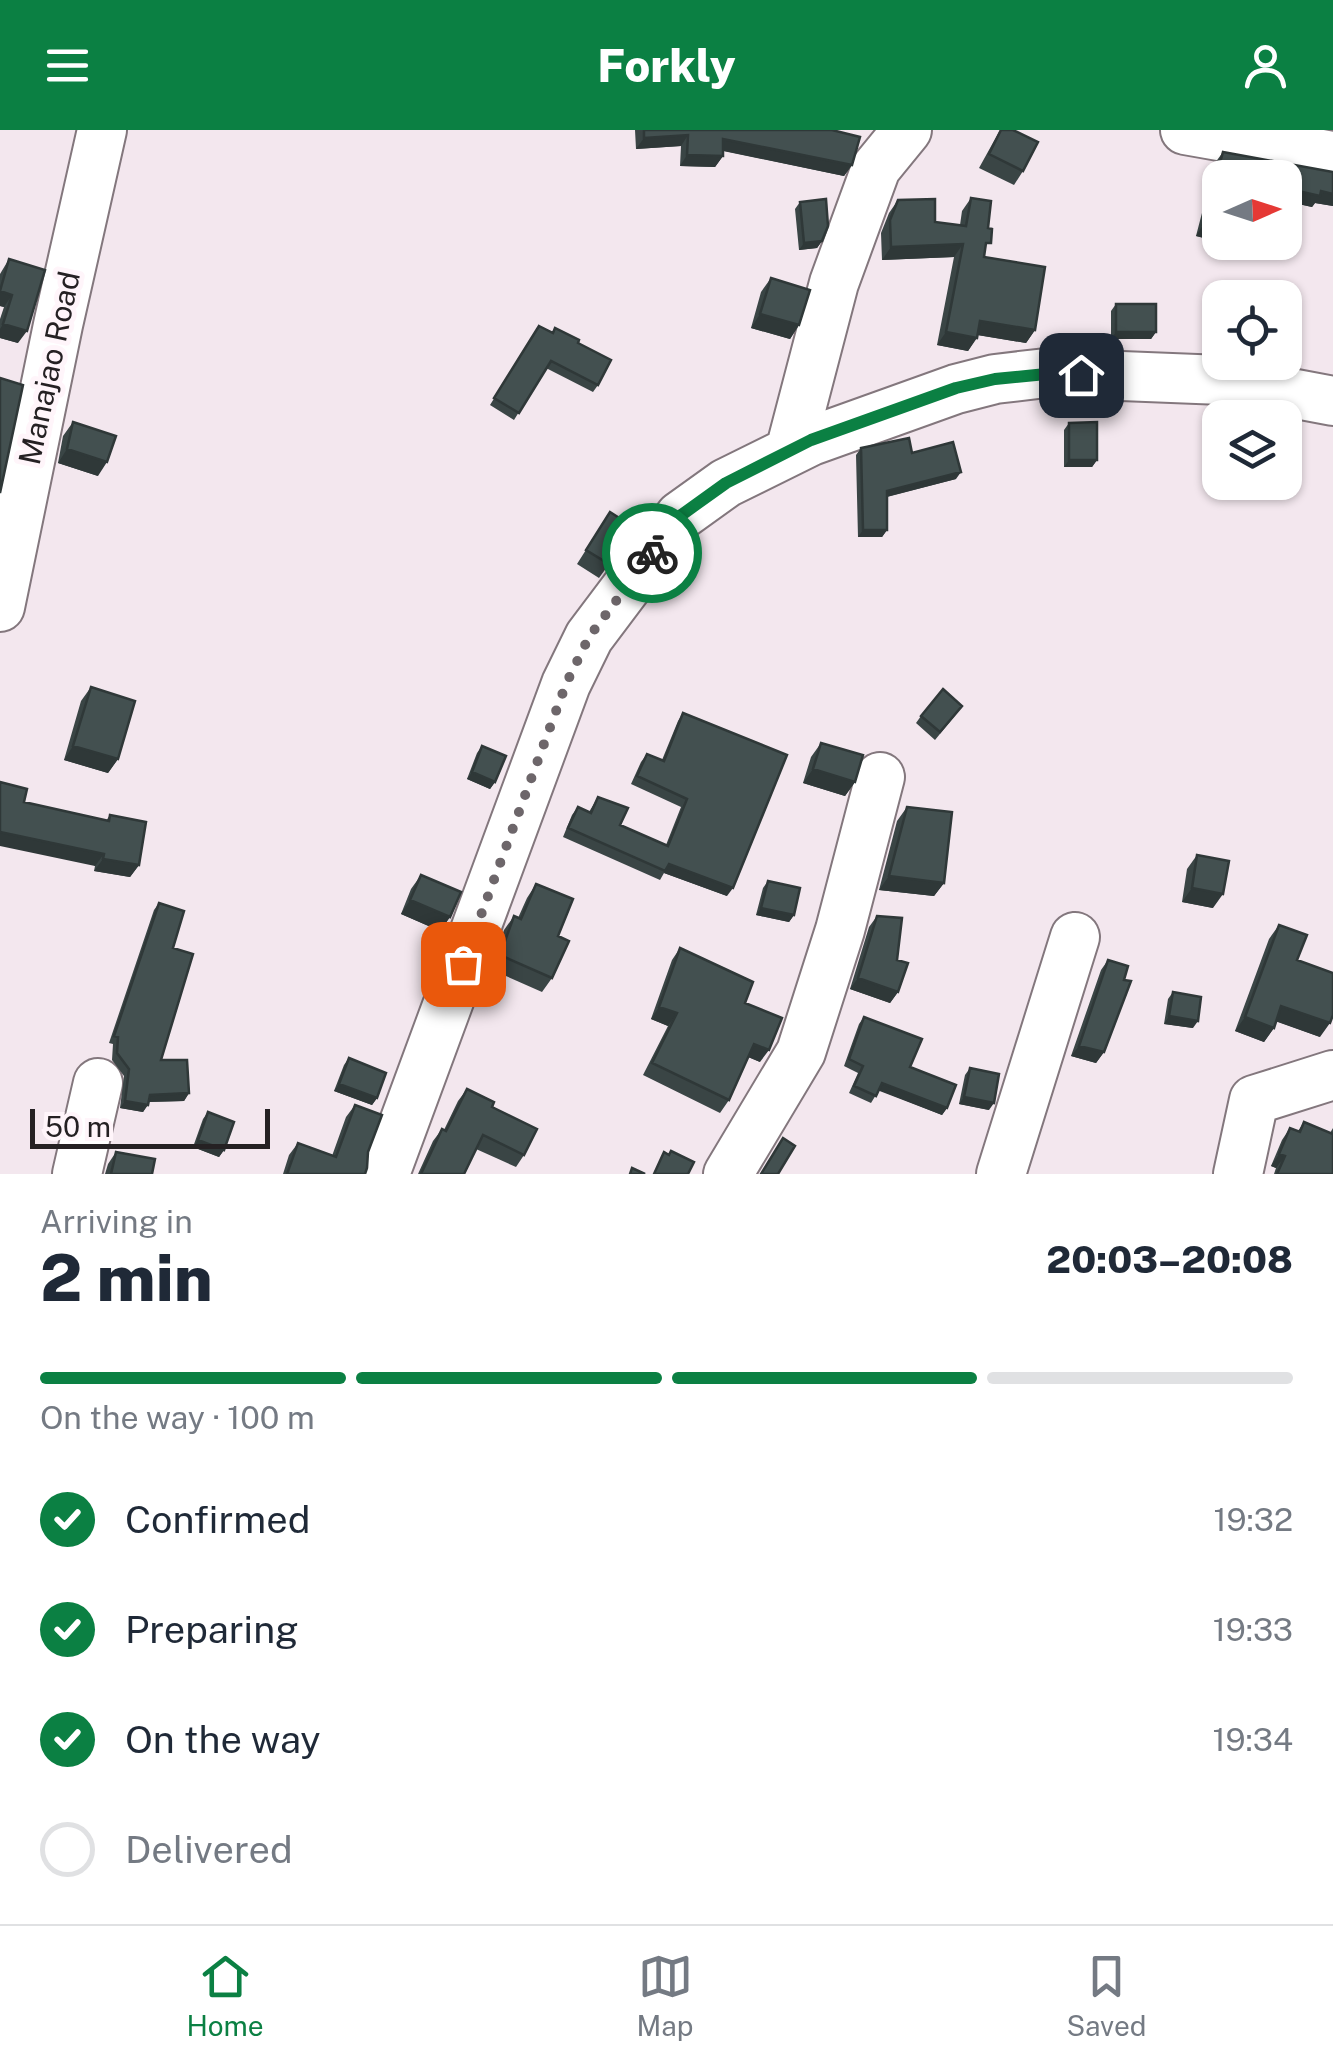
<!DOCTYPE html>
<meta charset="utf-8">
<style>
body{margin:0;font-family:"Public Sans",sans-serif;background:#f2f2f3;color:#1f2937;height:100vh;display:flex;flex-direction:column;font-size:38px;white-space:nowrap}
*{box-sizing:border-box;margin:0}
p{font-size:32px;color:#747a83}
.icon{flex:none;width:55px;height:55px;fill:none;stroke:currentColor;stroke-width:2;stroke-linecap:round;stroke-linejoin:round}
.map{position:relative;height:1044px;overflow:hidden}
.details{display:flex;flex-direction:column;background:#fff;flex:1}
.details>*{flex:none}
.needle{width:65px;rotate:87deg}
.tools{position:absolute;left:1202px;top:30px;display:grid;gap:20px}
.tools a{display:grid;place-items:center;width:100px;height:100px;border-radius:20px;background:#fff;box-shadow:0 2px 8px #0004;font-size:50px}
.scale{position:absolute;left:30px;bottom:25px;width:240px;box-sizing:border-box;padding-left:10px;border:5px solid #252123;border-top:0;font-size:28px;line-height:35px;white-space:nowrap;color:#252123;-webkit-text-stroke:8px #fff5fa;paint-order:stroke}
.pin{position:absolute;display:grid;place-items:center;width:85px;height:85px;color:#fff;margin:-42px;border-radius:20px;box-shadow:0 5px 15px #0006}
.courier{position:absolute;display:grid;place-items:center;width:100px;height:100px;margin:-50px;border:8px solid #0b8043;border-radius:50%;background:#fff;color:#222;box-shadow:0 2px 12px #0007}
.summary em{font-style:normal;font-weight:800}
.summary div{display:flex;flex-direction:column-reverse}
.summary{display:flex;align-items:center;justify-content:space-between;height:170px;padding:0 40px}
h1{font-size:65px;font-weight:800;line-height:75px}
.bar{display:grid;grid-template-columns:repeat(4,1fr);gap:15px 10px;align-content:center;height:120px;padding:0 40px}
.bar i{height:12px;border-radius:8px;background:#e0e1e3}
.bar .on{background:#0b8043}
.bar p{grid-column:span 4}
ol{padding:0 40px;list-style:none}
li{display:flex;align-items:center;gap:30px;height:110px}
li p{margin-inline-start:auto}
li .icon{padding:10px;border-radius:50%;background:#0b8043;color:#fff;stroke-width:4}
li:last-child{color:#747a83}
li i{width:55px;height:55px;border:5px solid #e0e1e3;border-radius:50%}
header{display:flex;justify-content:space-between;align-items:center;height:130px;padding:0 40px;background:#0b8043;color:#fff;font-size:45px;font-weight:800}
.tab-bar{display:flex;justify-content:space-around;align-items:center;height:140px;border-top:2px solid #e0e1e3;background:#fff;font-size:28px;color:#747a83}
.tab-bar a{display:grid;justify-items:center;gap:5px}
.tab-bar .on{color:#0b8043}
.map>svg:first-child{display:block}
</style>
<header><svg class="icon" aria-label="menu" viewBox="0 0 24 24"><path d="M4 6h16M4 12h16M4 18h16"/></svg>Forkly<svg class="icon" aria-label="person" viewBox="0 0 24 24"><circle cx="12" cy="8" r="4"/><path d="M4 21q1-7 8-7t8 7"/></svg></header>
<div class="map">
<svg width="1333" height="1044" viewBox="0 0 1333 1044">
<rect width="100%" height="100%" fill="#f3e7ee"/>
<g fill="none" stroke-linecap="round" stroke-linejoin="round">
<defs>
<path id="minor" d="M1185,0L1333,26
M790,321L834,153L876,38L907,0
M0,477L58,195L102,0
M77,1044L98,953
M385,1044L566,554L589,507L680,386L726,353L811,311L956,259L995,249L1046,243L1222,250L1333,271
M728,1044L801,922L840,800L880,647
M1001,1044L1075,807
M1238,1044L1254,970L1333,945"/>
</defs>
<use href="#minor" stroke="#83777d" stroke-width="52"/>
<use href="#minor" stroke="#fff" stroke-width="48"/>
</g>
<path fill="#3a4545" d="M635,0H832L852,35L844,46L723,21V26L715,37L680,36L681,16L636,19Z
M1000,0H1013L1023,41L1014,55L979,38Z
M1223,22L1333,42V76L1315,73L1312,77L1285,71V48H1220V112L1196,106L1215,33Z
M971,68L985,122L984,127L1035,200L1026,213L978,205L968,221L937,215L954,127L882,130L881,103L889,83L898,70L935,92L960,95L962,81Z
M800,72L822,111L817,118L799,120L795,79Z
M9,129L18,213L0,208V189L4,177L0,176V144Z
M771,148L799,195L790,209L751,198L761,162Z
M1116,174L1156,202L1151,209H1111V181Z
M539,196L578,213L598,255L593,262L546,238L514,290L490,275Z
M73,292L98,346L58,333L63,306Z
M1069,293L1097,330L1092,337H1064V300Z
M861,318L956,349L887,367V400L882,407H858L856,325Z
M610,382L635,398L599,448L577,434Z
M91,557L118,629L108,643L64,630L81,571Z
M683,583L727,766L664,743L660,750L563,707L572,685L578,677L589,682L598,667L620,695L666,715L681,677L631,654L641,632L647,624L662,630L678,591Z
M957,583L935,610L916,593L921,586Z
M821,613L855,652L845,666L803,653L811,627Z
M482,616L495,652L490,659L467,649L477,623Z
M24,672L106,691L110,685L139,735L130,747L94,741L95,736Z
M907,677L944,753L934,766L879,760L897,691Z
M1197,725L1213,778L1182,772L1187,739Z
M421,745L450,787L440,801L401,784L411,759Z
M768,751L794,785L789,792L756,785L763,758Z
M536,754L558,806L552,848L542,862L490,839L504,800L514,786L518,788L527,768Z
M159,773L173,818L161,930L189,963L184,971L149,972L143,982L120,978L124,946L112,930L113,914L109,913L154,780Z
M877,786L897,830L898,862L890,873L850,859L869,797Z
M1279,795L1297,830L1320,907L1276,891L1274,898L1264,912L1235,901L1269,809Z
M680,818L745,873L760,932L748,927L729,970L720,983L643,945L668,896L651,889L672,830Z
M1108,830L1104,922L1096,933L1071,926L1101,840Z
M1173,862L1193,898L1164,894L1168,869Z
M864,887L947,978L942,985L879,960L871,973L849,963L858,943L844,936L859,894Z
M349,928L377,968L372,975L334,961L344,935Z
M970,938L989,980L959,974L965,945Z
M467,959L492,977L524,1025L516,1037L476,1019L464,1044H418L433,1011L442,999L444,1000L458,971Z
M355,975L368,1022L365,1044H283L289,1025L298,1013L332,1026L346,987Z
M208,982L224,1020L219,1027L193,1017L203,989Z
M1304,992L1330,1003L1333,998V1044H1274L1276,1038L1271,1036L1282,1010L1290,998L1298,1001Z
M116,1022L152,1044H105L108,1034Z"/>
<path fill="#2f3838" d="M688,5L681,16L636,19L644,8Z
M723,9L852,35L844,46L715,19Z
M687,25L723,26L715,37L680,36Z
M1285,58L1333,64V76L1315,73L1312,77L1285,71Z
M1203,95L1220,100V112L1196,106Z
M822,111L817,118L799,120L804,113Z
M963,114L954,127L882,130L891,117Z
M0,161L12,165L4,177L0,176Z
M760,184L799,195L790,209L751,198Z
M980,191L1035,200L1026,213L971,204Z
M3,194L27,201L18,213L0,208V199Z
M946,202L977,208L968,221L937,215Z
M1116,202H1156L1151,209H1111Z
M67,319L107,332L98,346L58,333Z
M1069,330H1097L1092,337H1064Z
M961,342L956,349L882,368L887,361Z
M863,400H887L882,407H858Z
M73,616L118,629L108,643L64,630Z
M813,639L855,652L845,666L803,653Z
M472,642L495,652L490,659L467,649Z
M0,702L104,724L95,736L0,716Z
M103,729L139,735L130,747L94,741Z
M669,734L733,758L727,766L664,743Z
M889,746L944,753L934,766L879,760Z
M1192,758L1223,764L1213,778L1182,772Z
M410,770L450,787L440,801L401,784Z
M761,778L794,785L789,792L756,785Z
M858,848L898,862L890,873L850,859Z
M1281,876L1330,893L1320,907L1272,890Z
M659,877L677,883L668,896L651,889Z
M1169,886L1198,891L1193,898L1164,894Z
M1245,887L1274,898L1264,912L1235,901Z
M754,914L769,920L760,932L746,926Z
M1079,916L1104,922L1096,933L1071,926Z
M882,953L947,978L942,985L877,960Z
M339,954L377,968L372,975L334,961Z
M189,963L184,971L145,972L150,965Z
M964,967L994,973L989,980L959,974Z
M125,971L148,975L143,982L120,978Z
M198,1010L224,1020L219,1027L193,1017Z
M1279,1024L1285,1026L1276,1038L1271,1036Z"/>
<path fill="#435050" stroke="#2f3838" stroke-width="2.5" d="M644,0H832L860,7L852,35L723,9V26L687,25L688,5L644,8Z
M1001,0H1013L1038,12L1023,41L989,24Z
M1223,22L1333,42V64L1321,61L1320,66L1285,58V48H1220V100L1203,95Z
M971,68L991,71L988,98L992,99L991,113H986L984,127L1045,137L1035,200L980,191L977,208L946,202L963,114L891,117L890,90L898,70L935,69V92L966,96Z
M826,69L828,96L822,111L804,113L800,72Z
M9,129L45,140L27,201L3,194L12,165L0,161Z
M771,148L810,160L799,195L760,184Z
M1116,174H1156V202H1116Z
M539,196L553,203L555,198L579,210L578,213L611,230L598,255L551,231L519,283L494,268Z
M0,248L23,255L0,363Z
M73,292L116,306L107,332L67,319Z
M1097,292V330H1069V293Z
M909,308L912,323L953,312L961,342L887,361V400H863L861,318Z
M610,382L635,398L609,434L586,420Z
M91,557L135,571L118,629L73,616Z
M943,559L962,576L940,602L921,586Z
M683,583L787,625L733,758L669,734L665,741L568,698L578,677L591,683L598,667L628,678L620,695L668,716L687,669L637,646L647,624L664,631Z
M821,613L863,625L855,652L813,639Z
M482,616L506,626L495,652L472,642Z
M0,652L27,659L24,672L109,691L110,685L146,692L139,735L103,729L104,724L0,702Z
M907,677L952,682L944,753L889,746Z
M1197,725L1229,731L1223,764L1192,758Z
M421,745L461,762L450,787L410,770Z
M768,751L800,758L794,785L761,778Z
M536,754L573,769L558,806L569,811L552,848L500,825L514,786L521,789Z
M159,773L184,781L173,818L193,824L161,930H187L189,963L150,965L148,975L125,971L129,939L117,923L118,907L114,906Z
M877,786L902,788L897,830L908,833L898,862L858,848Z
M1279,795L1307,805L1297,830L1333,843V885L1330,893L1281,876L1274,898L1245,887Z
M680,818L753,852L745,873L782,888L769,920L754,914L729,970L652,933L677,883L659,877Z
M1108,830L1128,836L1124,850L1131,851L1104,922L1079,916Z
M1173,862L1201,867L1198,891L1169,886Z
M864,887L922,909L910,937L956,955L947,978L882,953L876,966L854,956L863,936L849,929Z
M349,928L386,943L377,968L339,954Z
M970,938L999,944L994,973L964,967Z
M467,959L494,972L492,977L537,999L524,1025L483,1005L464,1044H421L442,999L446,1001Z
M355,975L382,985L368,1022L367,1038L365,1044H287L298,1013L336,1027Z
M208,982L234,992L224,1020L198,1010Z
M1304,992L1333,1004V1044H1277L1285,1026L1279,1024L1290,998L1300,1002Z
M783,1008L795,1016L778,1044H761Z
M671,1021L694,1032L688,1044H654L664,1022L669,1025Z
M116,1022L155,1029L152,1044H111Z
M632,1038L645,1044H630Z"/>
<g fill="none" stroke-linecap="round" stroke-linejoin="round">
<path stroke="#6d666a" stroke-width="10" stroke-dasharray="0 18" d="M463,834L566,554L589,507L652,423"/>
<path stroke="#0b8043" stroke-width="12" d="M652,423L680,386L726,353L811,310L956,258L995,249L1046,244L1081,245"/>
</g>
<g text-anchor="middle" stroke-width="10" stroke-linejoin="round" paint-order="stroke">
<g font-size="30" fill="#252123" stroke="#fff5fa">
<text transform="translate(50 238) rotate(-78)" y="10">Manajao Road</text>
</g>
</g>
</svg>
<div class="tools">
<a><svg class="needle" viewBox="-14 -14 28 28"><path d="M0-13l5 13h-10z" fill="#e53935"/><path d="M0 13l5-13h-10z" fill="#747a83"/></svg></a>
<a><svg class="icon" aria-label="locate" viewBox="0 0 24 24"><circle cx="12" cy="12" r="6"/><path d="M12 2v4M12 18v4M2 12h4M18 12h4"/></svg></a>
<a><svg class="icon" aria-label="layers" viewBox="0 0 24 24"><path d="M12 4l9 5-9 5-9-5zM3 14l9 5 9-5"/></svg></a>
</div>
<div class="scale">50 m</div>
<div class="pin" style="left:463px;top:834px;background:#ea580c"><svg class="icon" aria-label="bag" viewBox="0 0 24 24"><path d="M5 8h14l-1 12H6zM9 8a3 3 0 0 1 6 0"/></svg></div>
<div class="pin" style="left:1081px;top:245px;background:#1f2937"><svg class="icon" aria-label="home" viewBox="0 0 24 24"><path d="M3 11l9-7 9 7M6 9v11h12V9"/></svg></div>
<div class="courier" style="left:652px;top:423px"><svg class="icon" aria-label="bike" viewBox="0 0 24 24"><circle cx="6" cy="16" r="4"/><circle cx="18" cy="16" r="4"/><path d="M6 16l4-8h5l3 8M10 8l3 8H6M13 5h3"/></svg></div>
</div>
<section class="details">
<div class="summary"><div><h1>2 min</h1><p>Arriving in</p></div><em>20:03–20:08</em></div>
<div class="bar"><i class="on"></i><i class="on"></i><i class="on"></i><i></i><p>On the way · 100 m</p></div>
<ol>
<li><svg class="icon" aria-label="check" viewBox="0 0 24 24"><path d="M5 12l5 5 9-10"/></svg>Confirmed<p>19:32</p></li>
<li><svg class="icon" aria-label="check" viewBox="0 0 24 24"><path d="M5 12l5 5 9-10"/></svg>Preparing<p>19:33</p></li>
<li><svg class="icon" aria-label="check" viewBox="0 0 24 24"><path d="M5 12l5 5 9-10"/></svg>On the way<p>19:34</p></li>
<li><i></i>Delivered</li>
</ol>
</section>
<nav class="tab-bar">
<a class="on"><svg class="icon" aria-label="home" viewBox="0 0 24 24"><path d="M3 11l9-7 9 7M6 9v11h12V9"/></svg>Home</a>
<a><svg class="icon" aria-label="map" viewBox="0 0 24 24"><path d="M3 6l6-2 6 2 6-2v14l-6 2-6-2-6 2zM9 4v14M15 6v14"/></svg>Map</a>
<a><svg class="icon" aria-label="saved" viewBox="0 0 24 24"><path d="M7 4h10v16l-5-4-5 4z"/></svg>Saved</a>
</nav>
